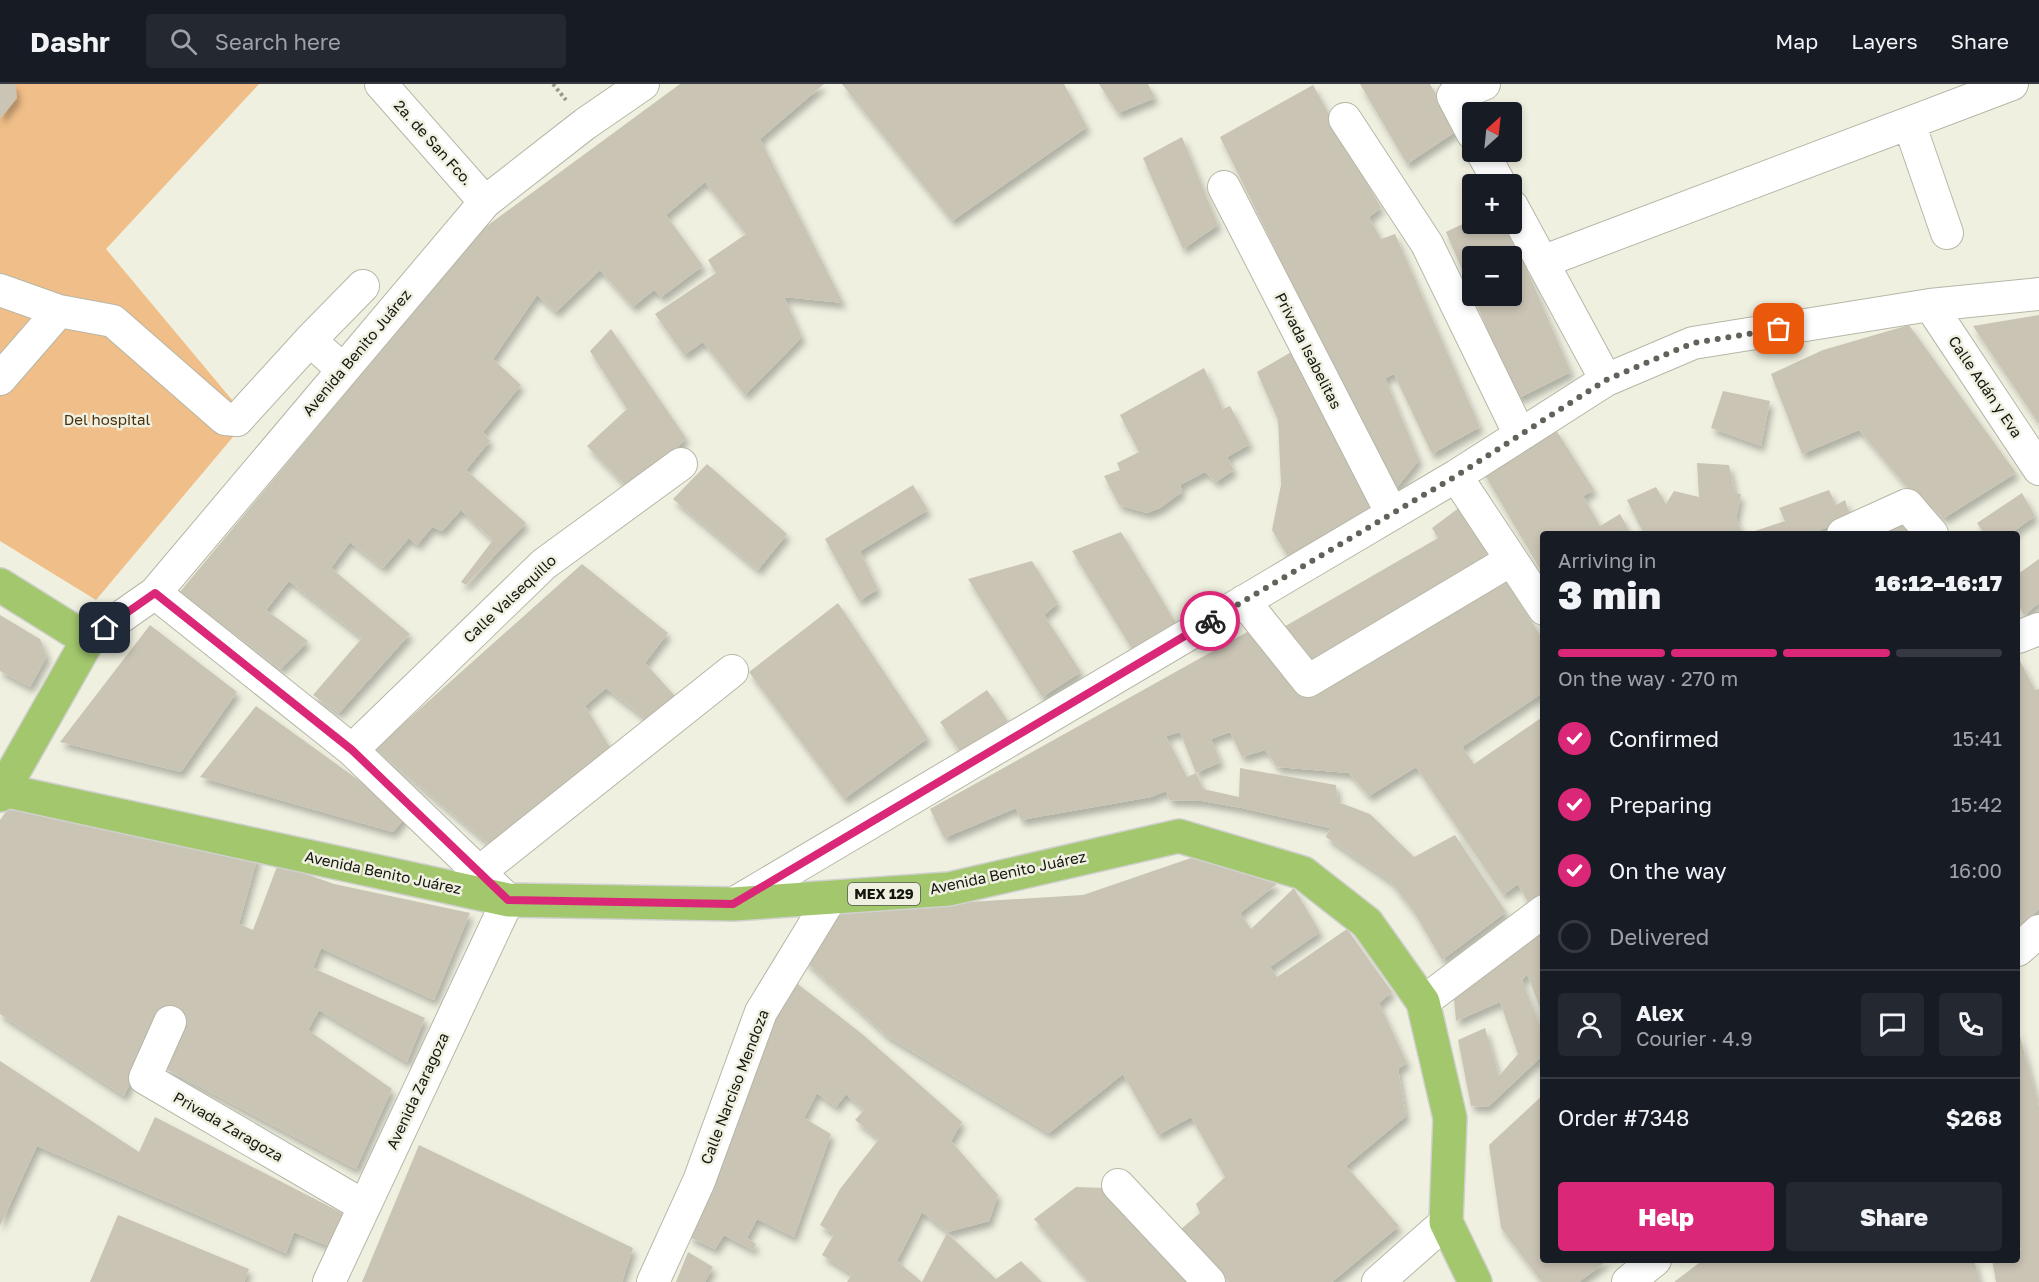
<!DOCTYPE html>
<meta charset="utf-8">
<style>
body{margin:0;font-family:"Golos Text",sans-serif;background:#242831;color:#f1f3f6;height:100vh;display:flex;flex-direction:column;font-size:22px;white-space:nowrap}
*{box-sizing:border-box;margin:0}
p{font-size:20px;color:#9ea1a6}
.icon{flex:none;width:33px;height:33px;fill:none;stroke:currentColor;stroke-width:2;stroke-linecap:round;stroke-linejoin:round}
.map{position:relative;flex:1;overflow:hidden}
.drawer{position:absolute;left:1540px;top:447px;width:480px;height:732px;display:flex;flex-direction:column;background:#171b24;border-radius:6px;box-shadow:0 3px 9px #0003}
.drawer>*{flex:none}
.needle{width:39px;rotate:27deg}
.controls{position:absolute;left:1462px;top:18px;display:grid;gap:12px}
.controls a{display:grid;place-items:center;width:60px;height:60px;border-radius:6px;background:#171b24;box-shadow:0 3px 9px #0003;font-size:30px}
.pin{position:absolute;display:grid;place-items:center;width:51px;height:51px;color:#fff;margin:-26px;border-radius:12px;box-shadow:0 3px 9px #0006}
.courier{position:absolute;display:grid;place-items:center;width:60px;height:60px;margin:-30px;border:4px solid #db2777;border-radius:50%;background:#fff;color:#222;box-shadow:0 2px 8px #0007}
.summary em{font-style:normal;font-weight:800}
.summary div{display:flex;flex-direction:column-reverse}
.summary{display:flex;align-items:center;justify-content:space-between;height:102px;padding:0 18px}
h1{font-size:39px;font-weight:800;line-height:45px}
.bar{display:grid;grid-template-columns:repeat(4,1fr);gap:9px 6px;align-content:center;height:72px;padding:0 18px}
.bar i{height:8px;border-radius:4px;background:#363941}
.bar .selected{background:#db2777}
.bar p{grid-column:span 4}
.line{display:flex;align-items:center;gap:15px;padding:0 18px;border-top:2px solid #363941}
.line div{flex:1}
.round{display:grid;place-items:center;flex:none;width:63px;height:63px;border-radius:6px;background:#242831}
ol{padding:0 18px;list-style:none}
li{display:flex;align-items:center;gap:18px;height:66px}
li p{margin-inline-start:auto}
li .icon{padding:6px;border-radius:50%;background:#db2777;color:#fff;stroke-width:4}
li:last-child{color:#9ea1a6}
li i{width:33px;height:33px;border:3px solid #363941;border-radius:50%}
.button{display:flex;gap:12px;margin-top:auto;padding:12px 18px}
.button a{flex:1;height:69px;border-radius:6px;background:#db2777;color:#fff;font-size:24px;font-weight:800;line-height:69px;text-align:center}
.button a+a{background:#242831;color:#f1f3f6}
header{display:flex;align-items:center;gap:36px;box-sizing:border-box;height:84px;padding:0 30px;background:#171b24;border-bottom:2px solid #363941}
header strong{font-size:28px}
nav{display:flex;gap:33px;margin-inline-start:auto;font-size:21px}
.search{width:420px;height:54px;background:#242831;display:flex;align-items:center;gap:15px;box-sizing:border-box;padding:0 21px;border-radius:6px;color:#9ea1a6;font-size:22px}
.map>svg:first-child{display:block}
</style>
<header>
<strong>Dashr</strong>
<div class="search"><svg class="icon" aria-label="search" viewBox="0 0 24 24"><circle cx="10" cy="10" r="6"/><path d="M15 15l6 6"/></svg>Search here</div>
<nav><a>Map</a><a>Layers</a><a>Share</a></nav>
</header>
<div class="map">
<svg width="2039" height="1198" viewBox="0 0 2039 1198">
<defs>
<filter id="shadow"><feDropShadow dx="3.5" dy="6" stdDeviation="3" flood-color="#0004"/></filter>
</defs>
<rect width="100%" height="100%" fill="#eff0e0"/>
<path fill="#f0be88" d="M0,0H259L106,165L248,335L96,516L0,457Z"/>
<path fill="#cac4b5" filter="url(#shadow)" d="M0,0H15L17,14L0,35Z
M680,0H824L760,55L843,219L784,213L802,253L745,311L703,258L684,271L655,230L716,189L708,176L746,150L705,98L666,131L703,182L661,213L654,206L633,223L600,186L556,228L537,211L493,275L521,301L483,348L490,357L466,386L526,439L466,501L461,498L493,456L461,426L442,447L432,443L417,461L409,454L383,484L350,458L331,484L410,550L339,629L313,611L362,554L289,497L266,526L308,557L281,585L179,509L480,147Z
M842,0H1064L1087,43L952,137Z
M1099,0H1148L1155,14L1118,29Z
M1360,0H1430L1458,46L1407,80Z
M1313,1L1381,124L1369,133L1381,155L1395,150L1480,343L1432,370L1394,290L1385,294L1419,376L1394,407L1220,53Z
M1182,53L1218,141L1183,165L1143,74Z
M1473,135V140H1507L1571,288L1517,315L1473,212H1512V172H1473V211L1446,148Z
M2039,231V340L1973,242Z
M1909,241L2016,389L1944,434L1908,404L1859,346L1802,370L1771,290L1823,266Z
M611,245L686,354L634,410L587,362L627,325L590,267Z
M1298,264L1377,435L1294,483L1272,446L1281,401L1278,336L1257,288Z
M1204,284L1223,325L1230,322L1250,360L1227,373L1234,386L1216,398L1205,388L1180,401L1182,408L1160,424L1147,429L1119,421L1104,392L1120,386L1117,379L1139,368L1120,331Z
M1723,307L1770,317L1761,362L1711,344Z
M1556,346L1594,406L1583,412L1600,442L1620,430L1631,450H1544V492L1482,386Z
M1697,379L1729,381L1735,410H1741L1736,435L1743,450H1644L1627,416L1656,403L1666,420L1674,407L1699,413Z
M707,380L787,450L758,486L673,415Z
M913,401L928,426L860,467L878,505L859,517L825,455Z
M1829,406L1836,421L1845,416L1851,434L1810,450H1746L1785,437L1779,424Z
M2022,409L2035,432L2010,450H1984L1977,439Z
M1460,423L1488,469L1368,552L1503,493L1544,557V608L1462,663L1474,680L1544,632V811L1529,820L1518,800L1503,811L1416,683L1369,712L1349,689L1277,683L1265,666L1242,673L1230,648L1211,655L1221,678L1196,689L1180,648L1166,652L1187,693L1196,689L1203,705L1239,713L1240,684L1336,701L1338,718L1370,730L1414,773L1455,751L1506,828L1442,876L1414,828L1390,797L1326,753L1330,744L1242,724L1202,717L1169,716L1166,707L1151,713L1021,736L1016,724L944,754L930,725L1256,543L1263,555L1438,454L1432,444Z
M1911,435L1922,450H1873Z
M1121,448L1179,544L1137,573L1072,467Z
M2039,475V519L2024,531L2018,521V490Z
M1032,477L1058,519L1044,531L1081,588L1042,613L968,495Z
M582,480L668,549L645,579L676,613L654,641L606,604L585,622L611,665L489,760L375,665Z
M838,519L928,654L844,715L749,588Z
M0,531L40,555L47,572L30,603L0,587Z
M150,541L237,608L181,688L60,658Z
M2018,573L2035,606L2039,605V825L2018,844Z
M987,606L1008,637L962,670L940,638Z
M256,622L407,731L393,748L200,693Z
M12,719L258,772L239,840L253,846L278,780L334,800L470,829L434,916L321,864L313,884L425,934L407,978L319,926L308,946L392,1005L356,1085L164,984L185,932L165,924L124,1012L0,930V736Z
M1194,773L1277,800L1240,829L1251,845L1294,804L1320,848L1270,883L1277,893L1347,845L1392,908L1379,919L1407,979L1398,985L1406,1032L1346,1082L1399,1142L1332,1198H1229L1181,1145L1200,1129L1196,1120L1225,1093L1191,1033L1158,1051L1123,990L1049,1049L887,952L804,876L840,826L1083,811Z
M1544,848V934L1527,890L1522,896L1544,952V970L1488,1023L1471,1022L1458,956L1485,944L1499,992L1518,970L1500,918L1456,937L1453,904Z
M790,894L861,949L962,1038L951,1057L998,1111L989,1137L948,1148L922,1128L897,1177L922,1198H847L852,1190L822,1171L834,1150L820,1141L840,1105L879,1055L855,1036L864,1026L846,1010L836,1023L817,1009L804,1034L831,1050L794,1153L757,1135L747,1154L756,1160L753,1166L724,1151L715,1165L689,1153Z
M2018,945L2039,1023V1198H1996L1992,1176H2018V1166L2021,1165L2018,1157Z
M0,977L139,1068L155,1033L346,1131L331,1163L294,1148L286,1169L37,1062L0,1142Z
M1544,1010V1176H1608L1579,1198H1542L1501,1144L1489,1061Z
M419,1061L633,1164L622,1198H362Z
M1076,1103L1104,1104L1193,1198H1089L1034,1135Z
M118,1131L249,1185L244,1198H90Z
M947,1149L996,1195L1021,1177L1042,1198H922Z
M688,1168L713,1183L705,1198H676Z
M1703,1176H1974L1980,1198H1674Z"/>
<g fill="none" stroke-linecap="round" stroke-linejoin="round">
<defs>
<path id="minor" d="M381,0L485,118
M1345,35L1427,160L1520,351
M1909,39L1947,149
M1473,50L1453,12L1484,0
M1482,68L1500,100
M1224,103L1392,430
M1512,122L1606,296
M1542,178L2012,0
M0,206L59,227L0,295
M1930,221L2039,385
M59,227L113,237L225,335L237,336L310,256L343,286
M310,256L363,202
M1456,392L1544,525
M1843,450L1907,421L1932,450
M155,509L352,666L508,816L329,1198
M1244,517L1308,597L1511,476
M2018,553L2039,545
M88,556L155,509L485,118L585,40L643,0
M352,666L544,480L681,380
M463,801L732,587
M733,820L1456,392L1606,296L1693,259L1930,221L2039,210
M2018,866L2039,847
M1423,918L1544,827
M170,938L145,994L364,1122
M1118,1101L1209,1198
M653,1198L699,1097L761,928L830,815
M1378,1198L1446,1138
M1628,1198L1655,1176"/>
<path id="major" d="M0,501L88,556L3,706
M0,711L3,706L508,816L733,820L949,805L1179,752L1303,789L1367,839L1423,918L1450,1034L1446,1138L1475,1198"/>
</defs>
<use href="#minor" stroke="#b6b7a7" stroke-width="34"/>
<use href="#major" stroke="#d0d0cf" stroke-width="36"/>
<path stroke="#98998d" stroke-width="4" stroke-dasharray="3 3" stroke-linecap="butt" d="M553,0L566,16"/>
<use href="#minor" stroke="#fff" stroke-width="32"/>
<use href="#major" stroke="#a2c76c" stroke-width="33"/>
</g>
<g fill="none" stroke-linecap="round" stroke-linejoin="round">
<path stroke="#616259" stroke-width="6" stroke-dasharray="0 10.8" d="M1210,537L1456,392L1606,296L1693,259L1779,245"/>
<path stroke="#db2777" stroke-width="8" d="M105,544L155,509L352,666L508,816L733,820L1210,537"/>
</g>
<g text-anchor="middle" stroke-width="5" stroke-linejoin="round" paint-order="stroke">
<rect fill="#eff0e0" stroke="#56574e" stroke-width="1.5" x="848" y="799" width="72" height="22" rx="4.5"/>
<g font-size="14" font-weight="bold" fill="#151610">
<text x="884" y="815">MEX 129</text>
</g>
<g font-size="15" fill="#151610" stroke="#eff0e0">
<text transform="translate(433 59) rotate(48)" y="5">2a. de San Fco.</text>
<text transform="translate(1308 267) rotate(63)" y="5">Privada Isabelitas</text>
<text transform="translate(357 269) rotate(-50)" y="5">Avenida Benito Juárez</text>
<text transform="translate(1985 303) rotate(56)" y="5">Calle Adán y Eva</text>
<text transform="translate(510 515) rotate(-43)" y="5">Calle Valsequillo</text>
<text transform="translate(383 789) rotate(12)" y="5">Avenida Benito Juárez</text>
<text transform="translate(1008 789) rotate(-12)" y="5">Avenida Benito Juárez</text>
<text transform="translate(735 1003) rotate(-69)" y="5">Calle Narciso Mendoza</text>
<text transform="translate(418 1007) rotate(-65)" y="5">Avenida Zaragoza</text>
<text transform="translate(228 1043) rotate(30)" y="5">Privada Zaragoza</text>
</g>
<g font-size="15" fill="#4b3110" stroke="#eff0e0">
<text x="107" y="341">Del hospital</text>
</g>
</g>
</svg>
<div class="controls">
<a><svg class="needle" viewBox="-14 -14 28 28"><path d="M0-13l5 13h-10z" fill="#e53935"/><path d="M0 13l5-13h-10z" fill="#9ea1a6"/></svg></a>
<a>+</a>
<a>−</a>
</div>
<div class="pin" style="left:1779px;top:245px;background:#ea580c"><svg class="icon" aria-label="bag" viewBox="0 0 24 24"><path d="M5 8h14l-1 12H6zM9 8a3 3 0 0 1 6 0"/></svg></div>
<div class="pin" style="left:105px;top:544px;background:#1f2937"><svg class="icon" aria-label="home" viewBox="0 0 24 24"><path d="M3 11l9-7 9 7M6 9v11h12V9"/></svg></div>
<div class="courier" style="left:1210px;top:537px"><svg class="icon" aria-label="bike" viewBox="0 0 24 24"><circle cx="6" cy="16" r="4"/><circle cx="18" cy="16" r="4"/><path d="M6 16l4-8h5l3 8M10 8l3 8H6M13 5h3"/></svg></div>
<section class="drawer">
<div class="summary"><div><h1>3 min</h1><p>Arriving in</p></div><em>16:12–16:17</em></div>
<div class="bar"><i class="selected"></i><i class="selected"></i><i class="selected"></i><i></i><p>On the way · 270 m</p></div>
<ol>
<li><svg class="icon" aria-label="check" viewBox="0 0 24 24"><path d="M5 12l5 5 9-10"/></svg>Confirmed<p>15:41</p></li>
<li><svg class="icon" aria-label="check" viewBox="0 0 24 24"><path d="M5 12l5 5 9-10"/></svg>Preparing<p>15:42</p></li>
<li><svg class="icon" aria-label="check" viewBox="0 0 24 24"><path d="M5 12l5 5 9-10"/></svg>On the way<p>16:00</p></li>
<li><i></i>Delivered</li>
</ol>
<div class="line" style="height:108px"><a class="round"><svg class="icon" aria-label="person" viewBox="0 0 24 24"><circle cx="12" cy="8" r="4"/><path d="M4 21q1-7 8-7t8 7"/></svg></a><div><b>Alex</b><p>Courier · 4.9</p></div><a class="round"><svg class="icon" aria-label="chat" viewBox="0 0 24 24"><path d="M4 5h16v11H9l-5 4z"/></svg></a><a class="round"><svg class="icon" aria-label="phone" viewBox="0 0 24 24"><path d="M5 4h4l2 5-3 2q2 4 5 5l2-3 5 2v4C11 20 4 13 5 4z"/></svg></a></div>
<div class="line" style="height:78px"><div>Order #7348</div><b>$268</b></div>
<div class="button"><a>Help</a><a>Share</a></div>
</section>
</div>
